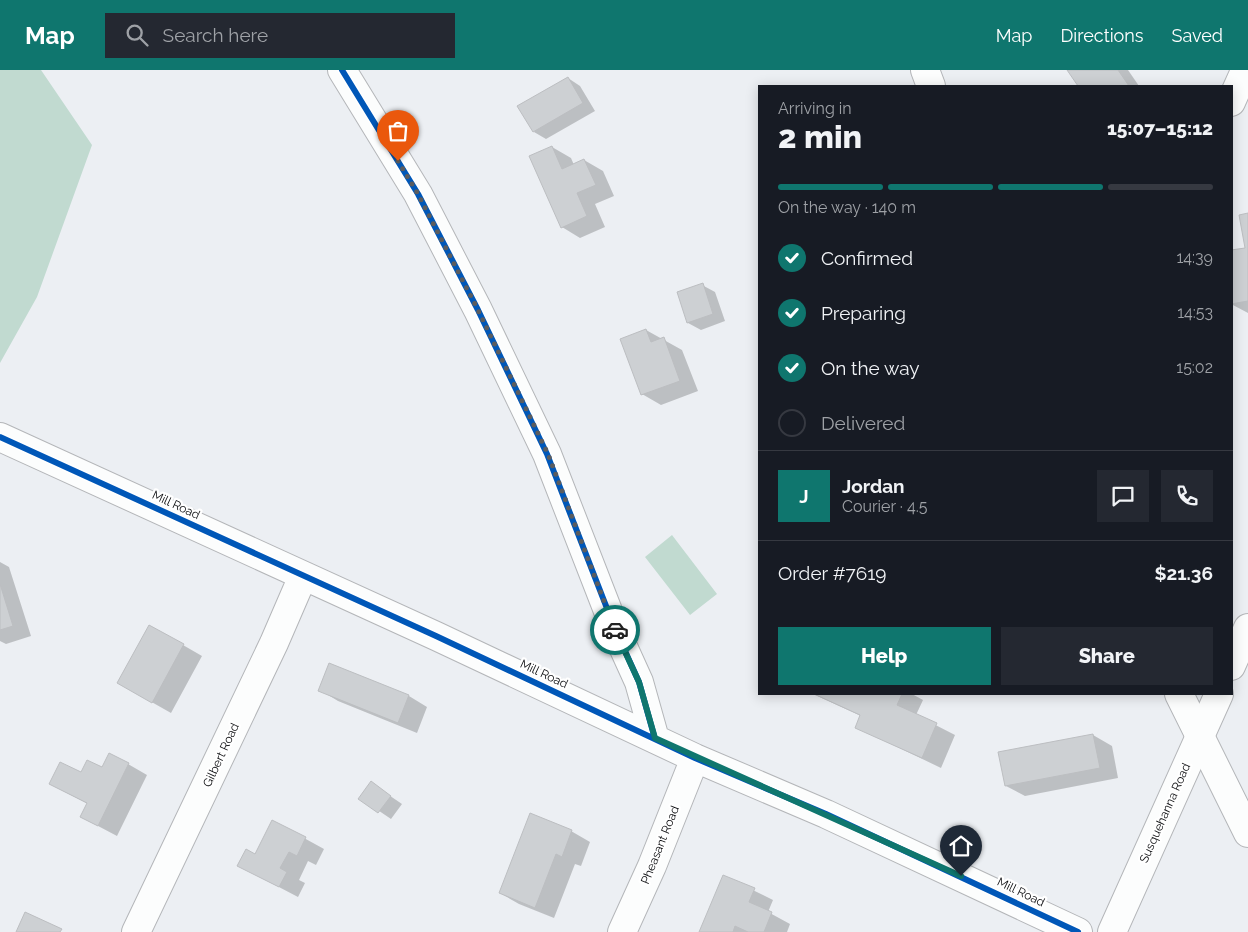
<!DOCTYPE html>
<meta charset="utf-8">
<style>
body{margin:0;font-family:Raleway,sans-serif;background:#242831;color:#f1f3f6;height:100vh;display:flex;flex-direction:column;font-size:19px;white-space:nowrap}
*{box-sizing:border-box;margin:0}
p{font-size:16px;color:#9ea1a6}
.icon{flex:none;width:28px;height:28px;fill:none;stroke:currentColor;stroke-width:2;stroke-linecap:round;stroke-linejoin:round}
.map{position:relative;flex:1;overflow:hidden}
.side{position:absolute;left:758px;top:15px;width:475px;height:610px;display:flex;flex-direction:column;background:#171b24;border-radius:0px;box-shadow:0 2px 12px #0003}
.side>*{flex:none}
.pin{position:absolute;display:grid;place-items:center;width:42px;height:42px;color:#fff;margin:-51px -21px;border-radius:50% 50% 50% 0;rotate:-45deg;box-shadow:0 0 5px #0007}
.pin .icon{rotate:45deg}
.courier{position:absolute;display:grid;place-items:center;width:50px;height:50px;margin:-25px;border:4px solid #0f766e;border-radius:50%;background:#fff;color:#222;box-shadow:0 1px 6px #0007}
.head em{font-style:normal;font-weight:800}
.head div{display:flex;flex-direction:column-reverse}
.head{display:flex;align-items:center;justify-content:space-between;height:85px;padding:0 20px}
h1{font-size:32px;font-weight:800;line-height:38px}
.bar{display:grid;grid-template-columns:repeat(4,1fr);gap:8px 5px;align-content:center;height:60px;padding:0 20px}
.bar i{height:6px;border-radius:4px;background:#363941}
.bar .on{background:#0f766e}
.bar p{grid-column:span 4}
.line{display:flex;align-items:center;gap:12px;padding:0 20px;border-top:1px solid #363941}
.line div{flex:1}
.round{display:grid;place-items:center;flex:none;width:52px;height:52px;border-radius:0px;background:#242831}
ol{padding:0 20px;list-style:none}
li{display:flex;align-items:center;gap:15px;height:55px}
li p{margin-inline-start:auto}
li .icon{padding:5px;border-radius:50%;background:#0f766e;color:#fff;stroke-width:4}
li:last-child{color:#9ea1a6}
li i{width:28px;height:28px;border:2px solid #363941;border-radius:50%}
.action{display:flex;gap:10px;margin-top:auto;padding:10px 20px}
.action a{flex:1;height:58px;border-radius:0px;background:#0f766e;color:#fff;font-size:20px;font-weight:800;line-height:58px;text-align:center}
.action a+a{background:#242831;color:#f1f3f6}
header{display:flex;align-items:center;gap:30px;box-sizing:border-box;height:70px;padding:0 25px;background:#0f766e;color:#fff}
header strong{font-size:24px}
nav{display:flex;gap:28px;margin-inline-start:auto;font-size:18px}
.search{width:350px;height:45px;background:#242831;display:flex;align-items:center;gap:12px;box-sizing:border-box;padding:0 18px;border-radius:0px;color:#9ea1a6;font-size:19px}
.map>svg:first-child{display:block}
</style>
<header>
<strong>Map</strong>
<div class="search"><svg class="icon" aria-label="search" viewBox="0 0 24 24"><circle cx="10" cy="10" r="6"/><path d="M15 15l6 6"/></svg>Search here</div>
<nav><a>Map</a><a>Directions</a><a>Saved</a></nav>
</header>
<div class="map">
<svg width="1248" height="862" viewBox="0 0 1248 862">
<rect width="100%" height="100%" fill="#eceff3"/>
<path fill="#c1dad0" d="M0,0H41L92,75L37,227L0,293Z
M672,465L717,524L690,545L645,487Z"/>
<path fill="#0003" d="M1068,0H1128L1139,16H1079Z
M568,8L580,16L595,41L546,69L534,62Z
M552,77L571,88L574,95L584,90L603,101L614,126L595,134L605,157L580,168L562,157Z
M1248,144V243L1231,234V181L1246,179Z
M702,215L715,222L725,251L701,260L688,253Z
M646,260L682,280L698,321L661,335L642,324Z
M0,492L9,497L31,566L6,574L0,571Z
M150,556L202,586L171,643L118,613Z
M330,595L409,626L427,637L417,663L338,631L320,620Z
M813,624H912L923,630L916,645L955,665L941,698L856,657L861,646Z
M1093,665L1112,676L1118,708L1025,726L1006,716Z
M128,694L147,705L117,766L81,747L88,734L50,714L81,704Z
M371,713L402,734L391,749L360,728Z
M273,751L324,779L316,795L308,791L299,810L305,813L298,827L239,796L255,785Z
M571,761L590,772L581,796L575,794L554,848L519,834L500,823Z
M724,806L773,830L768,842L790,854L787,862H700Z"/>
<path fill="#cdd0d3" stroke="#bcbec1" d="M1067,0H1118L1129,16H1078Z
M568,7L583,33L533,62L517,36Z
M552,76L562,99L584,89L596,115L577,123L587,146L561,158L529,86Z
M1248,143V231L1231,234V180L1245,178L1239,145Z
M703,213L713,244L687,253L677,222Z
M646,259L651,272L664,267L680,311L641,325L620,269Z
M0,514L13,556L0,560Z
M149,555L184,574L152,633L117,613Z
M329,593L409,625L398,653L318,621Z
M814,624H902L897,635L937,653L922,688L855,658L860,645Z
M1093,664L1100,698L1005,716L998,682Z
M109,683L129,693L98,756L80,747L87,733L49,714L60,692L81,702L87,690L102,697Z
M371,711L391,726L378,743L358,729Z
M530,743L572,760L562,787L556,784L535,838L499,823Z
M272,750L306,767L297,786L289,782L280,798L287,802L279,817L237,796L246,779L255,784Z
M723,805L755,818L749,832L772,842L764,862H748L735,856L733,862H699Z
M25,842L62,859L60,862H16Z"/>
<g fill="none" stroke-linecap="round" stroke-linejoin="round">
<defs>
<path id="minor" d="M342,0L418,124L478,240L547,384L615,559L639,612L655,669
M925,0L931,16
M1231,32L1244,3
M0,367L436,566L695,688L826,744L1078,862
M1179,624L1248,763
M136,862L274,573L303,506
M622,862L652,796L695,688"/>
<path id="major" d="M1231,596L1248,558
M1112,862L1219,624"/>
</defs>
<use href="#minor" stroke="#b4b6b9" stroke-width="30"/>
<use href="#major" stroke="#b4b6b9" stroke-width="30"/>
<use href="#minor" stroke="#fcfdfd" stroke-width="28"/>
<use href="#major" stroke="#fcfdfd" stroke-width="28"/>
<defs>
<path id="cycleway" d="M342,0L418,124L478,240L547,384L615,559L639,612L655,669
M0,367L436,566L695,688L826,744L1078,862"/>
</defs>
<use href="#cycleway" stroke="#fff" stroke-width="9"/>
<use href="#cycleway" stroke="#0057b8" stroke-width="6"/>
</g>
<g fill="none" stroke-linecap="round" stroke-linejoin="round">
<path stroke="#5a5c5f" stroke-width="5" stroke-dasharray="0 9" d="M398,91L418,124L478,240L548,384L615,560"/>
<path stroke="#0f766e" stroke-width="6" d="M615,560L639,612L655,668L961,806"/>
</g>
<g text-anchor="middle" stroke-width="4.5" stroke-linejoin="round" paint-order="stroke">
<g font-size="12" fill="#0c0d10" stroke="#fff">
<text transform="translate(176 435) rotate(25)" y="4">Mill Road</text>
<text transform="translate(544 604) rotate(25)" y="4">Mill Road</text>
<text transform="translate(221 685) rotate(-65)" y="4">Gilbert Road</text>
<text transform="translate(1165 743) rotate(-66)" y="4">Susquehanna Road</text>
<text transform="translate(660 775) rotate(-68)" y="4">Pheasant Road</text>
<text transform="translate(1021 822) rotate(26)" y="4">Mill Road</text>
</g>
</g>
</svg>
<div class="pin" style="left:398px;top:91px;background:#ea580c"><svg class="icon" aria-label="bag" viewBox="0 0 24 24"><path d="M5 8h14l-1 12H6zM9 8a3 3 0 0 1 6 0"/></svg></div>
<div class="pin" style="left:961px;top:806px;background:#1f2937"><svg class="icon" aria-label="home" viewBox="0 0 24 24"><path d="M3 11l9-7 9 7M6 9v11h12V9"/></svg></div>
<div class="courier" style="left:615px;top:560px"><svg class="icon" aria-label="car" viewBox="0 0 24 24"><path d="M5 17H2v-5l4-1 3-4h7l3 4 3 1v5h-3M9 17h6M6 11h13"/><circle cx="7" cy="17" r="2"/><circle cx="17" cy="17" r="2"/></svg></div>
<section class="side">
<div class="head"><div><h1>2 min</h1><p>Arriving in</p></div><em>15:07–15:12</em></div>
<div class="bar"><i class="on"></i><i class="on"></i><i class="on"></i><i></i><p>On the way · 140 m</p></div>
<ol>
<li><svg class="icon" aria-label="check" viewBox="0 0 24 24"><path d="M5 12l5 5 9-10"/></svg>Confirmed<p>14:39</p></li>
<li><svg class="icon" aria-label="check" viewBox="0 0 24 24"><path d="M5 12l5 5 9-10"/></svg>Preparing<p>14:53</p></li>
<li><svg class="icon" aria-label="check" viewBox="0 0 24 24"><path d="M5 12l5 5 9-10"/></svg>On the way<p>15:02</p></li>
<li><i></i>Delivered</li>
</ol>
<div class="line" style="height:90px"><b class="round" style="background:#0f766e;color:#fff">J</b><div><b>Jordan</b><p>Courier · 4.5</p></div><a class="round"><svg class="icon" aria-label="chat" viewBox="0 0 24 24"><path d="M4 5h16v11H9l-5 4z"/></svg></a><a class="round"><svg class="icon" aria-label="phone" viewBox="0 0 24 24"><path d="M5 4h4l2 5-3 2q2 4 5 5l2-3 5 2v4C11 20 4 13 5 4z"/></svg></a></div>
<div class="line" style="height:65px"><div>Order #7619</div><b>$21.36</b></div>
<div class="action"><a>Help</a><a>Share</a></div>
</section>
</div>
